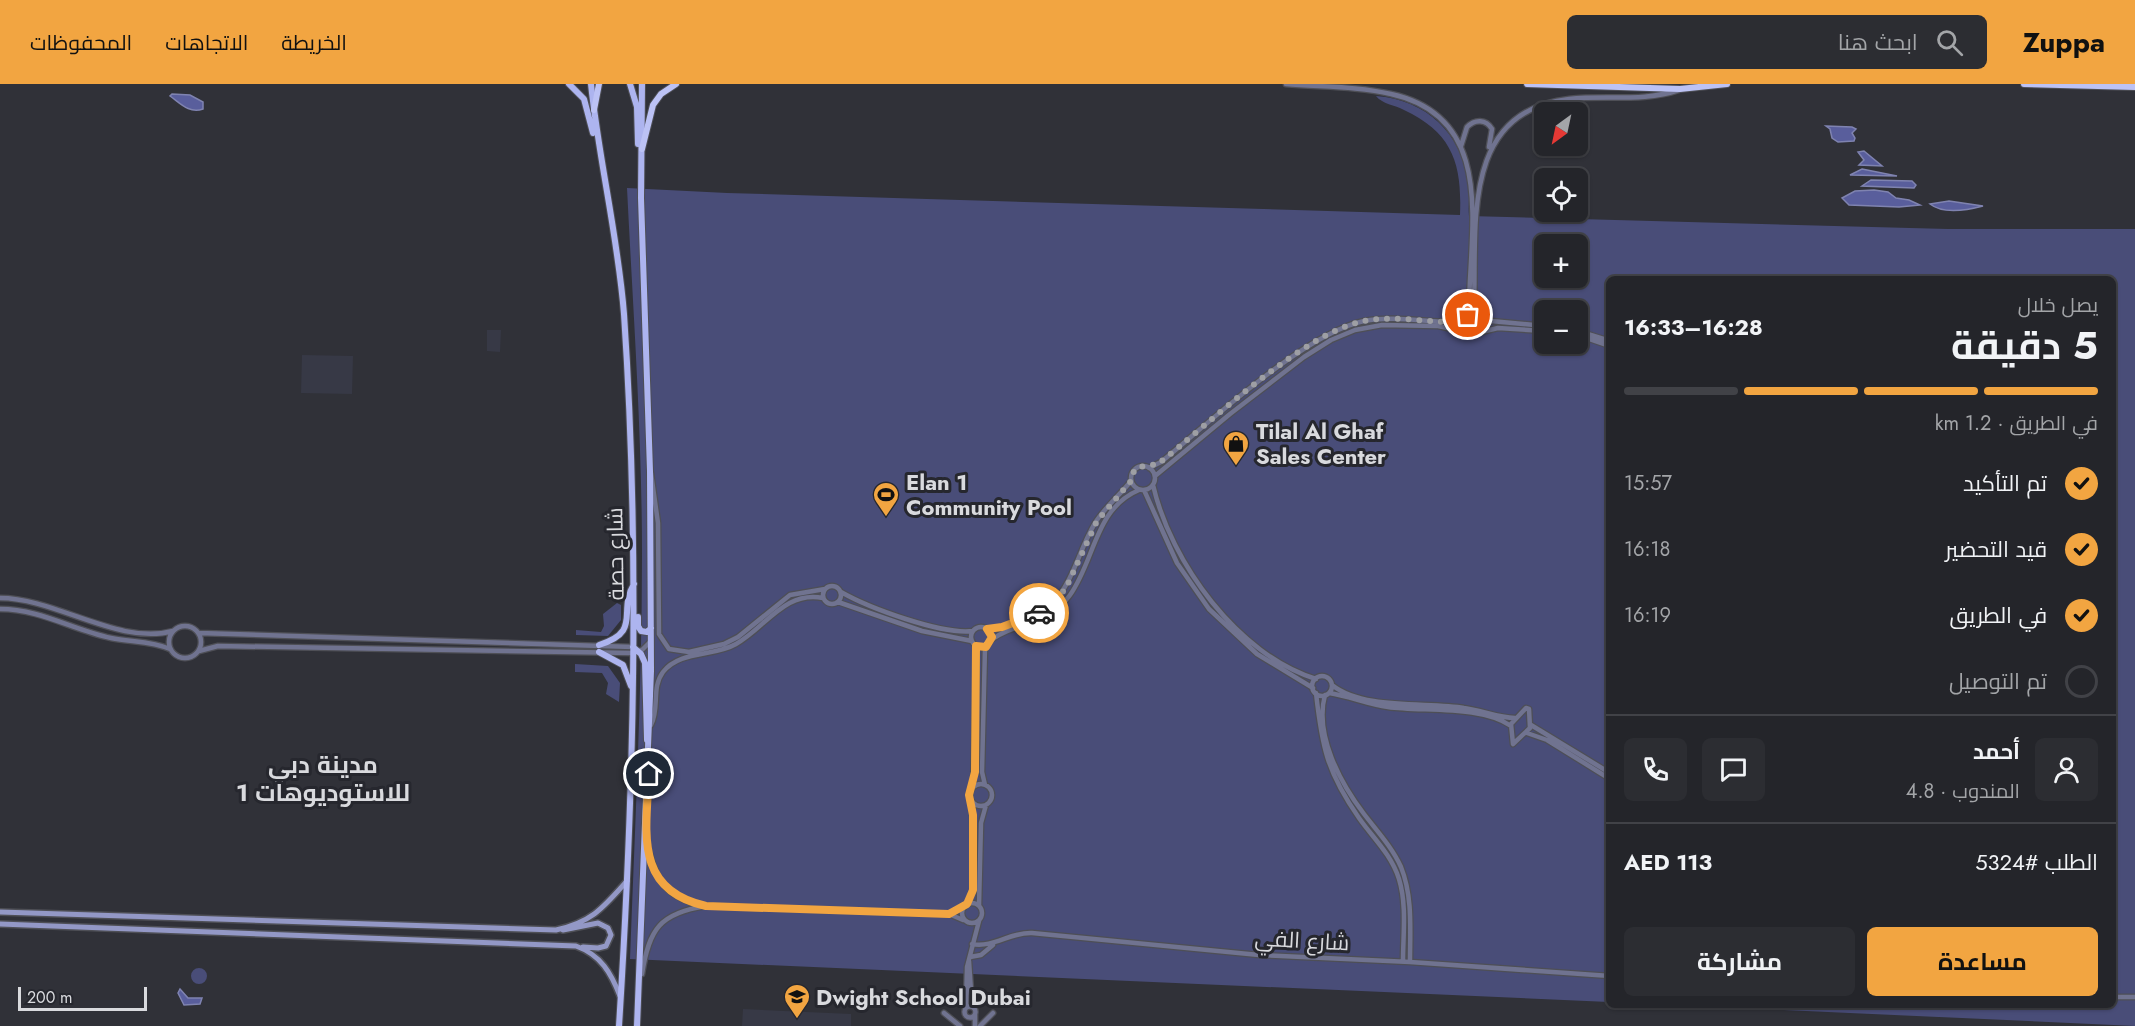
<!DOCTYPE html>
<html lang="ar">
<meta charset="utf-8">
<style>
body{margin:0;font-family:Jost,Cairo,sans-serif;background:#2c2d32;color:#f1f3f6;direction:rtl;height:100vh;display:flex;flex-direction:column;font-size:22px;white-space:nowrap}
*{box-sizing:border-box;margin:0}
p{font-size:20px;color:#a3a5a8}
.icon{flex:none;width:33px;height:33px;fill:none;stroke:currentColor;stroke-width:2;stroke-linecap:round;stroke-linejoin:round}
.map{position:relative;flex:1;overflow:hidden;direction:ltr}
.drawer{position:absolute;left:1606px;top:192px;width:510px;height:732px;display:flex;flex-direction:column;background:#24252a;border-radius:9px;box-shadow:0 2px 4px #0004,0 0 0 2px #414247;direction:rtl}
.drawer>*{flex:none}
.needle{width:39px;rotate:213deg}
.controls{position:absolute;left:1534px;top:18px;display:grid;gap:12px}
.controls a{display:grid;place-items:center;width:54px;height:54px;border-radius:9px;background:#24252a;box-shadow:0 2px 4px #0004,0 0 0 2px #414247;font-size:30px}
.scale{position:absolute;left:18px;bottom:15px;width:129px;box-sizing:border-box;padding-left:6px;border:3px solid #d9dade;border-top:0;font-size:16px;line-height:21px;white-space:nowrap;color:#d9dade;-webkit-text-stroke:4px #26272e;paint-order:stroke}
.pin{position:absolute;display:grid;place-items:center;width:51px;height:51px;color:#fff;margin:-26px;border:3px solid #fff;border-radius:50%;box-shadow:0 2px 6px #0007}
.courier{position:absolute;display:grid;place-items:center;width:60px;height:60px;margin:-30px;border:4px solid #f2a541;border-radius:50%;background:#fff;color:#222;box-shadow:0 2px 8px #0007}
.overview em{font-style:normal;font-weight:700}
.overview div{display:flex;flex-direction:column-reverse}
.overview{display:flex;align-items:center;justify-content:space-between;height:102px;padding:0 18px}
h1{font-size:39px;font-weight:700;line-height:45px}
.bar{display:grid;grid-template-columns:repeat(4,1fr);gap:9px 6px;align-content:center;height:72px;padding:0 18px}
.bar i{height:8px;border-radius:4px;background:#414247}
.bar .current{background:#f2a541}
.bar p{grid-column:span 4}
.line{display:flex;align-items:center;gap:15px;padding:0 18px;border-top:2px solid #414247}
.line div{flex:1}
.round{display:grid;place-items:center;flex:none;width:63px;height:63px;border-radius:9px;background:#2c2d32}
ol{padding:0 18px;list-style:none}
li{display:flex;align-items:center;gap:18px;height:66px}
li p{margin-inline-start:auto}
li .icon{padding:6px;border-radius:50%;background:#f2a541;color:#111;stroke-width:4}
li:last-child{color:#a3a5a8}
li i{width:33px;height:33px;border:3px solid #414247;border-radius:50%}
.cta{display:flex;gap:12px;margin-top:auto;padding:12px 18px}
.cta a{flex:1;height:69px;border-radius:9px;background:#f2a541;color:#111;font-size:24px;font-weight:700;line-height:69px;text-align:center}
.cta a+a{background:#2c2d32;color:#f1f3f6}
header{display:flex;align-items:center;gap:36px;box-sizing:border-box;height:84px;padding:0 30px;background:#f2a541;color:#111}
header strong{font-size:28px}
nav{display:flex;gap:33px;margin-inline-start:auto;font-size:21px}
.search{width:420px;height:54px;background:#2c2d32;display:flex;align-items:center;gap:15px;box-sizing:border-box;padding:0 21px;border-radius:9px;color:#a3a5a8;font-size:22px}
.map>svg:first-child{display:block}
</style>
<header>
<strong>Zuppa</strong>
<div class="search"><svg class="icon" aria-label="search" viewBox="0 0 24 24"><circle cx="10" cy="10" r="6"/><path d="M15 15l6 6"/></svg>ابحث هنا</div>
<nav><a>الخريطة</a><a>الاتجاهات</a><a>المحفوظات</a></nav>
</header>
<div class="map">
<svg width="2135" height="942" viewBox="0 0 2135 942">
<rect width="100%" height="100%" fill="#303138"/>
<path fill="#373946" d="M487,246H501L500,268L487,267Z
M302,271L353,272L352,310L301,309Z
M743,925L851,930V942H742Z"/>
<path fill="#494d78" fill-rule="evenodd" d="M1376,12C1427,16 1461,49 1469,99C1470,110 1468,121 1469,132L1948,145H2135V942L1677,921H2114V195H1610L1609,918L630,875C635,740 642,606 642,471C642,349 633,226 627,104L727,109L1460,131C1462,80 1453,49 1404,26C1395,21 1382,20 1376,12ZM1545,160H1578V194H1545ZM1545,226H1578V260H1545Z
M617,519L621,521V536L608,552L576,551V546L601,548L604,542L603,530Z
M575,580L608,582L620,599L619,618L606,610L608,599L602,589L575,588Z
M191 892a8 8 0 1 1 16 0a8 8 0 1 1-16 0Z"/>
<path fill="#595e9c" stroke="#7f83b0" stroke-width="1.5" d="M172,10L190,11L203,18V25C189,30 180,19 170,12Z
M1826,42L1852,43L1856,45L1852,49L1855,54L1854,57L1838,58L1832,54L1830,45Z
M1864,67L1882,82L1859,81L1864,76L1858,68Z
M1862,85L1897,92L1850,91Z
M1871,96L1912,97L1916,101L1914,104L1862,102Z
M1874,106L1888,108L1896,114L1909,116L1920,121L1899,123L1849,121L1842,114L1855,107Z
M1949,117L1983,122C1968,126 1944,131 1930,120Z
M180,905L188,914H202L200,920L184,921L178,909Z"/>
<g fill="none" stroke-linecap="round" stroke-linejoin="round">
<defs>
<path id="tertiary" d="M1286,0C1320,3 1357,2 1391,10C1496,33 1470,143 1469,222L1465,232
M1461,62L1467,43C1475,35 1486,35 1492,45L1489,63
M1461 241a10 10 0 1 1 20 0a10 10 0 1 1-20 0Z
M1477,233L1474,223C1477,142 1460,27 1569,15C1605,11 1644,18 1679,6
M1480,236L1545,242
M1578,247L1610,257
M1477,249L1498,244L1545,247
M1578,251L1610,262
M1131 394a12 12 0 1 1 24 0a12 12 0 1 1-24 0Z
M1149,384L1161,378C1210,338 1305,249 1364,237C1396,231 1429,239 1461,238
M651,389L658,439L659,550L669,565L689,568L724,560L738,553L790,511L825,505
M1155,392L1230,330L1304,273L1331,256L1355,246L1382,241L1438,242L1462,247
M1153,401C1171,479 1238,571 1316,595
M1144,406L1177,479L1209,525L1257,570L1313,604
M823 511a9 9 0 1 1 18 0a9 9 0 1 1-18 0Z
M841,508C869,524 942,551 973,547
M0,514C56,514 119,562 173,547
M838,518L922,547L972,557
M0,525C40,525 73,546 111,554C131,558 152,557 170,565
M169 558a16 16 0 1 1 32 0a16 16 0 1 1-32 0Z
M971 553a10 10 0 1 1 20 0a10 10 0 1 1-20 0Z
M987,545C999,545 1012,541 1023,537C1074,516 1071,480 1095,439C1105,423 1119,412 1131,397
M199,549L633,563
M991,556C1018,536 1045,546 1070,511C1095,476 1095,424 1139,406
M199,567L218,562L633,569L642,566L650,558
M1312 602a10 10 0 1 1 20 0a10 10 0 1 1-20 0Z
M1332,601C1363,626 1427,618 1464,624C1481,626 1498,634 1515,634
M1316,609C1322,663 1327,688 1359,734C1373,754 1391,770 1399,795C1407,821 1403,851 1403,877
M1329,609C1349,612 1367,620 1388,623C1423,628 1481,621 1511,642
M1325,611C1314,651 1341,700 1364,730C1377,747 1392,763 1401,783C1413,813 1410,846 1410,878
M1526,624L1529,625L1530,644L1513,660L1511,640Z
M651,641C660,624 651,604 663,588C680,566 714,573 736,560C765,544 785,506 823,514
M1531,641L1610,689
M1527,649L1547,656L1610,695
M970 711a11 11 0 1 1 22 0a11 11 0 1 1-22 0Z
M985,701L982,688L985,563
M973,703L977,562
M646,757C657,796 662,812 703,822
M962 829a10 10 0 1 1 20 0a10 10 0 1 1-20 0Z
M967,820L973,806L972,718
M979,822L981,739L986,721
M972,860C994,864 1010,848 1032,849L1259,871L1410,878L1610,892
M970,873L981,871L993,861
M969,877L972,923
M642,890C649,845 660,829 706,822L949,830L963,836
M2114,913H2135
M964.5 928a5.5 5.5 0 1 1 11 0a5.5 5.5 0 1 1-11 0Z
M966,924L967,883L979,837
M944,929L960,942
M975,931V942
M980,942L993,929"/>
<path id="secondary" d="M0,828L556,846C592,838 603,824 627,797
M0,840L576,862C601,871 611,889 620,912
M563,846L598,839L608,844L611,851L606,862L598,864L583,863"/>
<path id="primary" d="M569,0L584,15L593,49
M591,0C599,77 618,153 624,230C640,467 634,705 619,942
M630,0L637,23L638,60
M638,533V542L641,547L647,548L651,544
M599,561C643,547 617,528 634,500
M633,563L641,570L645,579L647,656
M599,568L623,581L631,602
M637,942L651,587L650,387L641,114L642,0"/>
<path id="trunk" d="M1527,0L1680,5L1727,0
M2024,0L2135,3
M594,26L599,0
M642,65L653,21L661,10L676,0"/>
</defs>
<use href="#tertiary" stroke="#4e4f56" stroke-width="7"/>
<use href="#secondary" stroke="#4e4f56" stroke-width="8"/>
<use href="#primary" stroke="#4e4f56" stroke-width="8"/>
<use href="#trunk" stroke="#4e4f56" stroke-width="8"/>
<use href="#tertiary" stroke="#707390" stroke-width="4.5"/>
<use href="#secondary" stroke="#9398c6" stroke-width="5"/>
<use href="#primary" stroke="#adb4ef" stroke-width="6"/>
<use href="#trunk" stroke="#bcc2f5" stroke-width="6"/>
</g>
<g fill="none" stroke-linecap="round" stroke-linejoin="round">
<path stroke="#9e9fa4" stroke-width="6" stroke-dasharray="0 10.8" d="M1039,529L1054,518L1066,504L1097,437L1131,397L1134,387L1139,383L1158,380C1209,340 1304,248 1364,237C1396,231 1429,239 1461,238L1468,231"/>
<path stroke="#f2a541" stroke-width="8" d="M649,690C646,749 634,806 706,822L949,830L967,820L973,806V731L969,711L975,688L976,562L986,563L992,553L987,545L1002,543L1039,529"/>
</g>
<defs>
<symbol id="shop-pin" viewBox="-11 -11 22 30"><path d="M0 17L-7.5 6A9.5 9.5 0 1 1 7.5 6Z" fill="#f2a541" stroke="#26272e"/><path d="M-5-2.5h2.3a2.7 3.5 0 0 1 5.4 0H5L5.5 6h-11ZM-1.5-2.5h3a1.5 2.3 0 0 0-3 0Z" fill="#111"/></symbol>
<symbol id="stadium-pin" viewBox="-11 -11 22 30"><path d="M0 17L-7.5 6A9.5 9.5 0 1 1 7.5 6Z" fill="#f2a541" stroke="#26272e"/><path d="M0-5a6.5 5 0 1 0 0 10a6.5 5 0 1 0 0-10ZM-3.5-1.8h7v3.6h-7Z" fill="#111"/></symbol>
<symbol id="school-pin" viewBox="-11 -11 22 30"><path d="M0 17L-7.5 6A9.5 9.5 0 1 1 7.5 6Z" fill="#f2a541" stroke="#26272e"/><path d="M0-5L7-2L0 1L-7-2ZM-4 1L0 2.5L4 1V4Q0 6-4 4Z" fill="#111"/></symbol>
</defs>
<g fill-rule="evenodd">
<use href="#shop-pin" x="1221" y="345" width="30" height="40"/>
<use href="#stadium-pin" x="871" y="396" width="30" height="40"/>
<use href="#school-pin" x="782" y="898" width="30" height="40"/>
</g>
<g text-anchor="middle" stroke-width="6" stroke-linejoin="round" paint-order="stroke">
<g font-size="22" font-weight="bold" fill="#d9dade" stroke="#26272e" text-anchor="start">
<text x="1256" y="355">Tilal Al Ghaf<tspan x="1256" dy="25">Sales Center</tspan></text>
<text x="906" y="406">Elan 1<tspan x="906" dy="25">Community Pool</tspan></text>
<text x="816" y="921">Dwight School Dubai</text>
</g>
<g font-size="22" fill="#d9dade" stroke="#26272e">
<text transform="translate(615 470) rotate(-91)" y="8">شارع حصة</text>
<text transform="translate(1302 856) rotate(3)" y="8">شارع الفي</text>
</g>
<g font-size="24" font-weight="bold" fill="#d9dade" stroke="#26272e">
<text x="323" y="689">مدينة دبي<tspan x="323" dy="28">للاستوديوهات 1</tspan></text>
</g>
</g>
</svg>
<div class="controls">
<a><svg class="needle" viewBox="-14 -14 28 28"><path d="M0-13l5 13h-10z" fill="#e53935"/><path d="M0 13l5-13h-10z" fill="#a3a5a8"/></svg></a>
<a><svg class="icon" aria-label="locate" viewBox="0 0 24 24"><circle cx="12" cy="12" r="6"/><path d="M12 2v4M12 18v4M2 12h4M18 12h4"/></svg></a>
<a>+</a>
<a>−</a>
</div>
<div class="scale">200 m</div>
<div class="pin" style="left:1468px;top:231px;background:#ea580c"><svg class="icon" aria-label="bag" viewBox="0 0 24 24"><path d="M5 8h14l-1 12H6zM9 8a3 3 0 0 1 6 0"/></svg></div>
<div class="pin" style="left:649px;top:690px;background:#1f2937"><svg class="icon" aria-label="home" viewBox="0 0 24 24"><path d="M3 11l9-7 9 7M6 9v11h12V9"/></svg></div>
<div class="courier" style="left:1039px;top:529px"><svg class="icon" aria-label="car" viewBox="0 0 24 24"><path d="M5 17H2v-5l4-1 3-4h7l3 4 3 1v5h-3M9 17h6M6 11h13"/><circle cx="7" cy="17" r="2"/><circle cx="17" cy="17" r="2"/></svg></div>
<section class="drawer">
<div class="overview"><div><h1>5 دقيقة</h1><p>يصل خلال</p></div><em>16:28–16:33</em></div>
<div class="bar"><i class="current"></i><i class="current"></i><i class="current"></i><i></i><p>في الطريق · 1.2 km</p></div>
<ol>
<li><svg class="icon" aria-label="check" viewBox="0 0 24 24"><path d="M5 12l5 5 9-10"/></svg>تم التأكيد<p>15:57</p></li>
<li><svg class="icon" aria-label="check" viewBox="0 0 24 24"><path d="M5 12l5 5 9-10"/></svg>قيد التحضير<p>16:18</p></li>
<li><svg class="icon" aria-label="check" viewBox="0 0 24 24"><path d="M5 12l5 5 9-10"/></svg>في الطريق<p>16:19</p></li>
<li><i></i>تم التوصيل</li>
</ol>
<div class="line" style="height:108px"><a class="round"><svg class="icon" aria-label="person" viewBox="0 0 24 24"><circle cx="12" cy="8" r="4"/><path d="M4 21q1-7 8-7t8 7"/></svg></a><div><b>أحمد</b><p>المندوب · 4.8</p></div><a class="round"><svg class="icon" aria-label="chat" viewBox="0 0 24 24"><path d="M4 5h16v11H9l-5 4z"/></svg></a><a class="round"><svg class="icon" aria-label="phone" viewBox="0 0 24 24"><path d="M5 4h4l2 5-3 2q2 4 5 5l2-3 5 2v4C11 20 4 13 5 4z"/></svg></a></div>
<div class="line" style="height:78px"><div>الطلب #5324</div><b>AED 113</b></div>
<div class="cta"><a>مساعدة</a><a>مشاركة</a></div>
</section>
</div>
